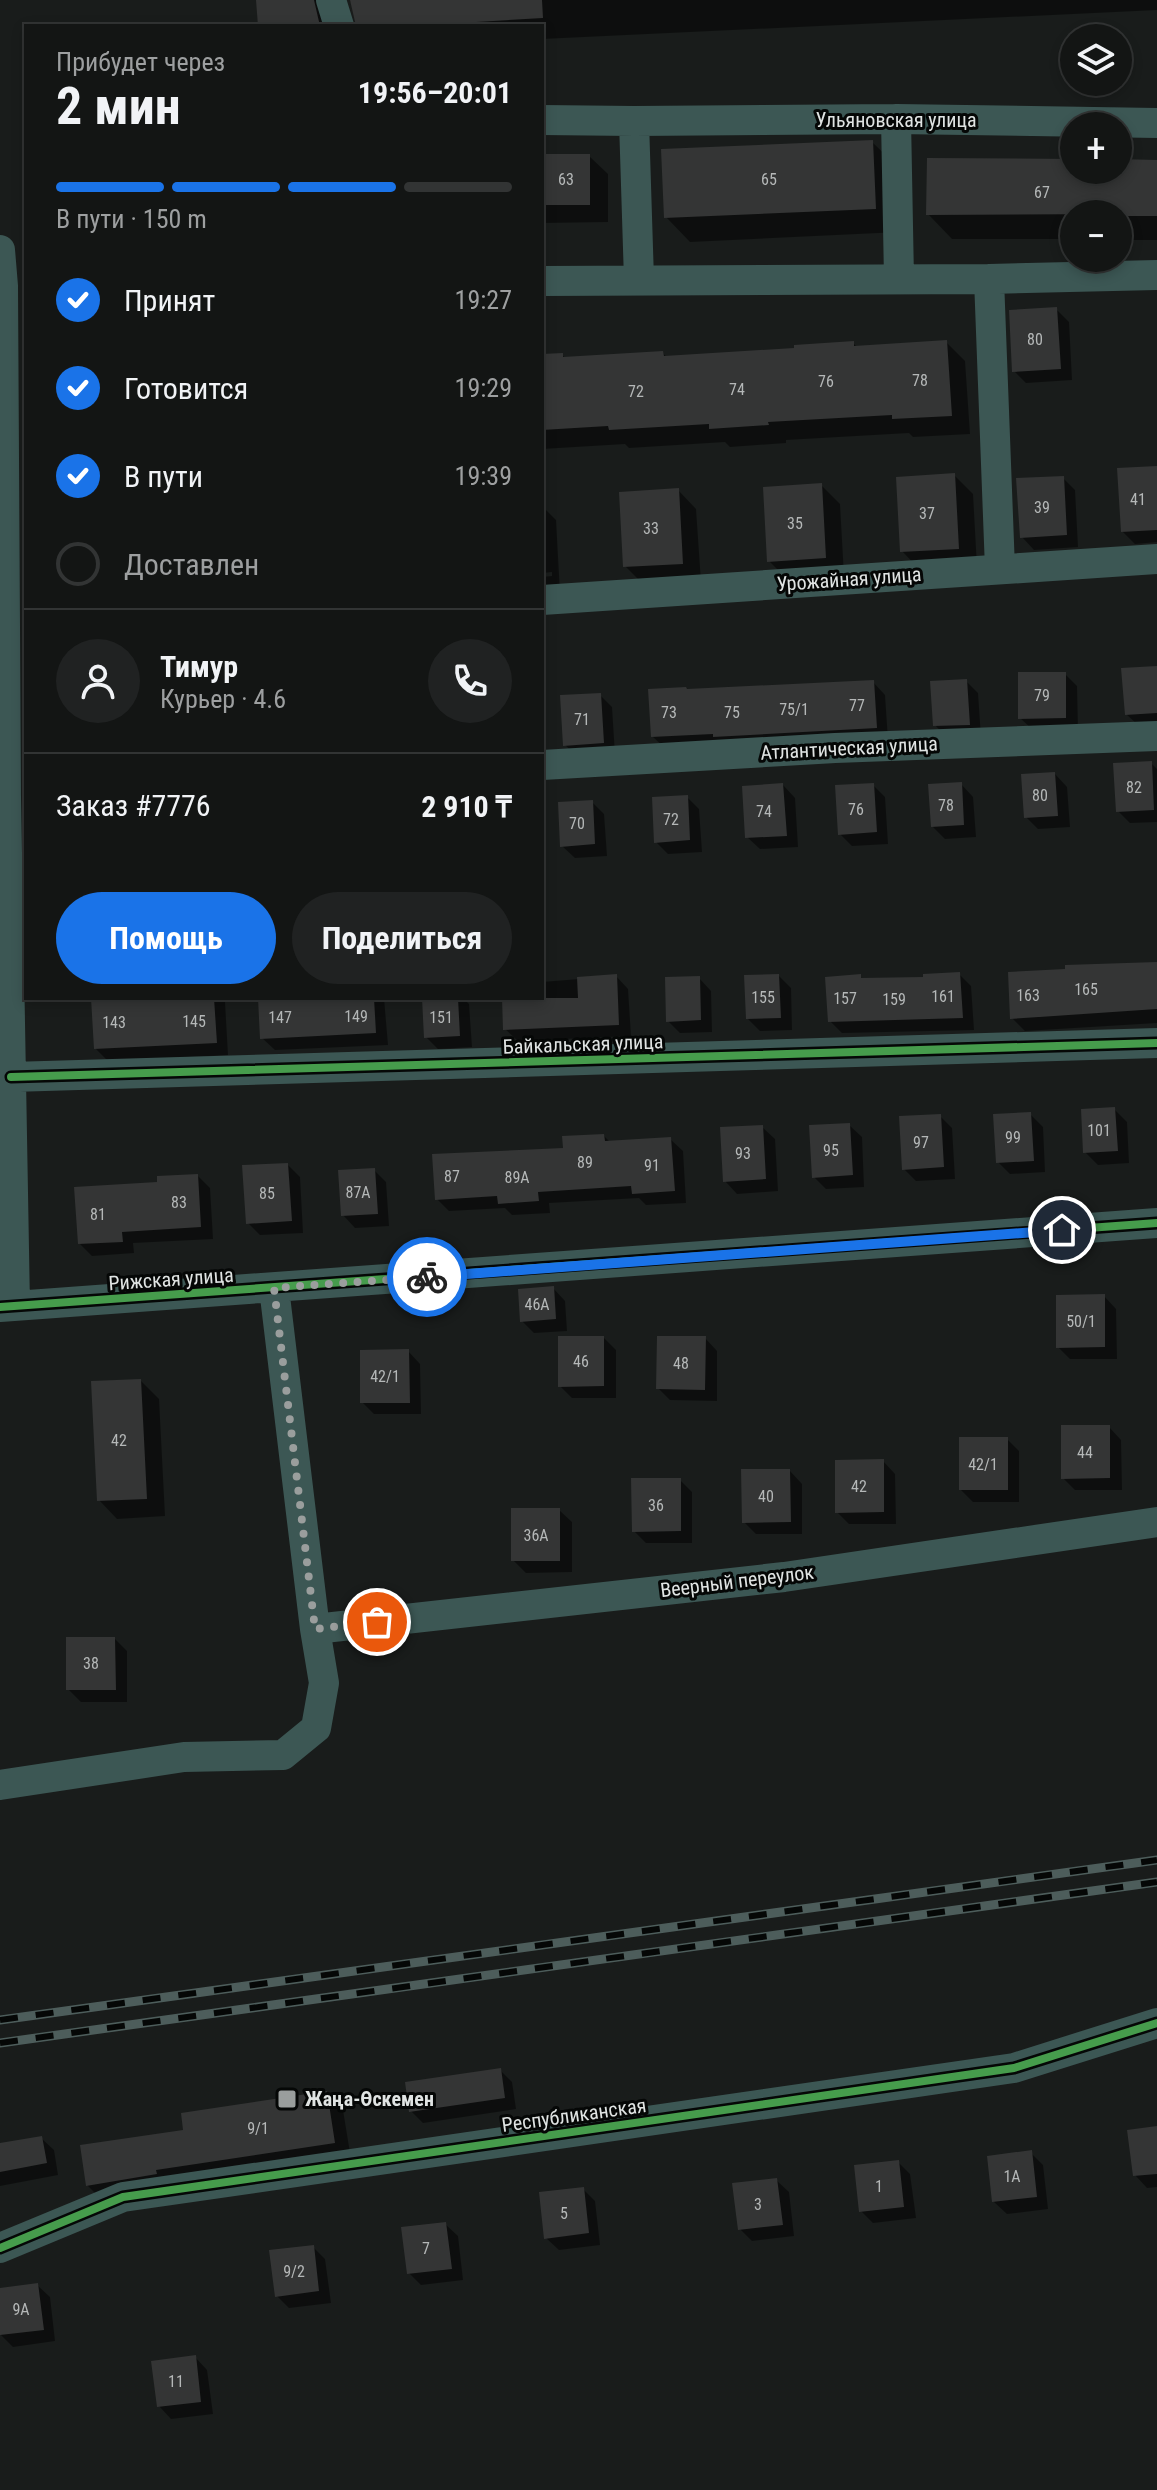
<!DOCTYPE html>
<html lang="ru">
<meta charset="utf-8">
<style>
body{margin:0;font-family:"Roboto Condensed",sans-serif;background:#202222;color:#f1f3f6;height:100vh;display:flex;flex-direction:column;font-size:30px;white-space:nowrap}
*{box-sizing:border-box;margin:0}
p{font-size:26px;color:#9d9fa0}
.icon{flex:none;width:44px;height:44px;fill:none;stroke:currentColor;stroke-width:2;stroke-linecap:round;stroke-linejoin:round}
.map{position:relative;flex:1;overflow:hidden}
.sheet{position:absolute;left:24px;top:24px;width:520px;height:976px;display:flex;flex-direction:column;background:#131514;border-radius:0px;box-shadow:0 4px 12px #0003,0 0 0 2px #323434}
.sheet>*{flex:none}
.buttons{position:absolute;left:1060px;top:24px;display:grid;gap:16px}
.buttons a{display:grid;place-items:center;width:72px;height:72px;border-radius:50%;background:#131514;box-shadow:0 4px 12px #0003,0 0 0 2px #323434;font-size:40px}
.pin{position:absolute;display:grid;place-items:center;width:68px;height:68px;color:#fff;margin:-34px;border:4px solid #fff;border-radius:50%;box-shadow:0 2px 8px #0007}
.courier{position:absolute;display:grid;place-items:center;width:80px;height:80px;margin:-40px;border:6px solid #1a73e8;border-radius:50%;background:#fff;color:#222;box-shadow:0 2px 10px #0007}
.overview em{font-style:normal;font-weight:700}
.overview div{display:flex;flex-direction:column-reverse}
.overview{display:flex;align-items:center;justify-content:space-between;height:136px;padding:0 32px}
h1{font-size:52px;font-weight:700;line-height:60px}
.bar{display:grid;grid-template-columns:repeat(4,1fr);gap:12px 8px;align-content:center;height:96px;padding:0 32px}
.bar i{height:10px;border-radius:6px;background:#323434}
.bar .current{background:#1a73e8}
.bar p{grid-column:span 4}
.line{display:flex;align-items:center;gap:20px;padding:0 32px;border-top:2px solid #323434}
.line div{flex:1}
.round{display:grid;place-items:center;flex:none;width:84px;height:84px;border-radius:42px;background:#202222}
ol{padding:0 32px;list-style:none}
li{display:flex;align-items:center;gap:24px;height:88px}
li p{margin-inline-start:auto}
li .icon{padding:8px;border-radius:50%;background:#1a73e8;color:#fff;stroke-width:4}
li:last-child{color:#9d9fa0}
li i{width:44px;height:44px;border:4px solid #323434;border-radius:50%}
.cta{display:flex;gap:16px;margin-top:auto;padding:16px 32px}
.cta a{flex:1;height:92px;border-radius:48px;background:#1a73e8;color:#fff;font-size:32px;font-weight:700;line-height:92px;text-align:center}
.cta a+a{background:#202222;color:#f1f3f6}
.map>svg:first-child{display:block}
</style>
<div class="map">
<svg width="1157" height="2490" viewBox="0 0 1157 2490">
<rect width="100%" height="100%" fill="#191c1b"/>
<path fill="#0007" d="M258,0H1157V10L542,39V26H359L350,0H346L333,26H260Z
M872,142L897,166L900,232L690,242L666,217Z
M542,156H589L608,174V222L542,223Z
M1074,161V170H1118V161L1157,162V240H1118V214H1074V239H952L928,214Z
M1056,309L1069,322L1072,380L1026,383L1014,371Z
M946,342L965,361L970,434L913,437L909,433L786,440V443L730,447L725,442L629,448L625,444L542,449V356L562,355L566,359L663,353L667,358L797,350L853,343L857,347Z
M1157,468V542L1135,544L1122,531Z
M954,475L973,494L977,567L920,570L902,551Z
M1063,478L1075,490L1078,547L1034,550L1022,537Z
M821,485L840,504L844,576L788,580L769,561Z
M678,490L696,509L701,582L644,585L625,566Z
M542,506L556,520L560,593L542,594V577L552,576V572L542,573Z
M1157,668V725L1139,726L1126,714Z
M1065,674L1077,686L1078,730H1033L1020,718Z
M966,681L978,693L981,737L947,738L935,725Z
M873,682L885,695L888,740L666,749L653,737Z
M600,695L612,707L615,755L578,757L565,745Z
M1151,763L1157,769V822L1130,823L1118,811Z
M1055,774L1067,787L1070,827L1038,829L1026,817Z
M961,784L973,797L976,837L945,839L933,827Z
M783,785L795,798L798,847L760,849L747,837Z
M873,785L885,797L888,844L852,846L840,834Z
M687,797L699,809L702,852L668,854L656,842Z
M592,802L604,814L607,856L575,858L562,846Z
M1157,963V1023L1025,1031L1012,1018L1067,971Z
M959,974L971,986L974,1030L842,1033L830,1021L860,977L864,980L925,978Z
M616,976L628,989L631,1036L518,1041L505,1029L504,998H542V982Z
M779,976L791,988L792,1030L760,1031L748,1019Z
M699,978L711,991L712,1032L680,1033L668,1021Z
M93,998H221L225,1002L228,1055L108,1061L96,1049Z
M260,998H384L388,1045L275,1050L262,1038Z
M424,998H463L469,1004L472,1047L438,1049L426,1037Z
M1114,1109L1127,1122L1129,1163L1098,1165L1085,1152Z
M1030,1114L1043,1127L1045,1172L1010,1174L998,1162Z
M940,1116L952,1128L955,1179L916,1181L904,1169Z
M849,1125L862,1137L864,1187L826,1189L814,1177Z
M762,1127L775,1139L778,1191L737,1194L725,1181Z
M604,1136L610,1142L670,1139L683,1151L686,1203L646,1205L639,1198L549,1203L550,1213L512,1215L505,1208L449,1211L437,1199Z
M288,1165L300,1177L303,1233L260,1235L248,1223Z
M374,1170L386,1182L389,1226L355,1228L343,1215Z
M198,1176L210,1188L213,1239L133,1243L134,1253L92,1256L80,1244Z
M553,1288L565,1301L567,1331L534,1333L522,1321Z
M1104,1296L1116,1309L1117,1359H1070L1058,1347Z
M604,1338L616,1350V1398H572L560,1386Z
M705,1338L717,1351V1401L670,1400L658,1388Z
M408,1351L420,1364L421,1414H374L362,1402Z
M141,1381L159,1399L165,1516L117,1519L99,1500Z
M1109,1427L1121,1440L1122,1490H1075L1063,1478Z
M1007,1439L1019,1451V1502H973L961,1490Z
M883,1461L895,1474L896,1524H849L837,1512Z
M790,1471L802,1484V1534H756L744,1522Z
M680,1480L692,1492V1543H646L634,1531Z
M559,1510L572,1522V1572L526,1573L513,1560Z
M115,1639L127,1651V1702H81L68,1689Z
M500,2070L512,2082L516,2109L423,2123L411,2111Z
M326,2093L343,2110L351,2159L104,2202L87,2185L186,2132Z
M1157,2128V2187L1147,2188L1135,2175Z
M41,2138L54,2150L58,2175L0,2186V2145Z
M1031,2153L1043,2165L1048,2209L1007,2214L994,2202Z
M898,2162L910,2174L916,2218L873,2223L861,2211Z
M776,2180L789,2192L794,2236L752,2241L740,2229Z
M583,2189L595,2201L600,2245L559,2250L546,2238Z
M445,2224L458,2236L463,2280L421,2285L409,2273Z
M313,2247L325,2259L331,2303L289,2308L277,2296Z
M37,2285L50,2297L55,2341L13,2347L0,2334V2290Z
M195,2357L207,2370L213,2414L171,2419L159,2406Z"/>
<path fill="#343535" d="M256,0H314L320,26H258Z
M350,0H542L543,18L409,26H356Z
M873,140L876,209L664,218L661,149Z
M542,154H590V205H542Z
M927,158L1074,159V170H1118V159L1157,160V216H1118V214L926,215Z
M1057,307L1061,369L1012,372L1009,310Z
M947,340L952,416L892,419V415L768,422L769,425L709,429V424L609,430L608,426L542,430V354L563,353V357L663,351L664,356L794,348V345L854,341V346Z
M1157,466V530L1121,532L1117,468Z
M955,473L959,549L900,552L896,477Z
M1064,476L1067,535L1020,538L1016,478Z
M822,483L826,558L767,562L763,487Z
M679,488L683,564L623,567L619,492Z
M1157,666V713L1125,715L1121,668Z
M1018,672H1066V718L1018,719Z
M967,679L970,725L933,726L930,681Z
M874,680L877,728L713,737V734L651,737L648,689L686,687L687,689Z
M601,693L604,743L563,746L560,695Z
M1152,761L1154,810L1116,812L1113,763Z
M1055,772L1058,816L1024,818L1021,774Z
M962,782L964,825L931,827L928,784Z
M783,783L787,836L745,838L742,786Z
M874,783L877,832L838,835L835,785Z
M688,795L690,840L654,843L652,797Z
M593,800L595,844L560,847L558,802Z
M1157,962V1009L1010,1019L1008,972L1065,969V965Z
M960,972L963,1018L828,1022L825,977L861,974V978L923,977V974Z
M617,974L619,1025L503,1030L502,998H578L577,977Z
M779,974L781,1018L746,1019L744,975Z
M700,976L701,1020L666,1022L665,977Z
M91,998H214L217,1043L94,1049Z
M258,998H374L376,1033L260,1039Z
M422,998H458L460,1036L424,1038Z
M1115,1107L1118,1151L1083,1153L1081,1109Z
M1031,1112L1034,1161L996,1163L993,1114Z
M941,1114L944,1167L902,1170L899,1116Z
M850,1123L853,1175L812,1178L809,1125Z
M763,1125L766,1179L723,1182L720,1127Z
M604,1134L605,1141L671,1137L675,1191L632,1194L631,1186L538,1192L539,1201L498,1204L497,1196L435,1200L432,1154L563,1148L562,1136Z
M288,1163L292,1221L246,1224L242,1165Z
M375,1168L378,1214L341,1216L338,1170Z
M198,1174L201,1227L122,1232L123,1242L78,1244L74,1187L157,1182V1176Z
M554,1286L556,1319L520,1322L518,1289Z
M1105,1294V1347L1056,1348V1295Z
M558,1336H604V1386L558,1387Z
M657,1336H706L705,1390L656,1389Z
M409,1349L410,1403H360V1350Z
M141,1379L147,1499L97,1501L91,1381Z
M1061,1425H1110V1478L1061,1479Z
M959,1437H1008V1490H959Z
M884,1459V1512L835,1513V1460Z
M741,1469H790L791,1522L742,1523Z
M631,1478H681V1531L632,1532Z
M511,1508H560V1561H511Z
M66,1637H115L116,1690H66Z
M501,2068L505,2098L409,2112L405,2082Z
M327,2091L335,2143L156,2170L157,2174L86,2186L80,2145L183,2130L181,2113Z
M1157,2126V2174L1133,2176L1127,2130Z
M42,2136L47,2163L0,2172V2143Z
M1032,2150L1037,2197L992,2202L987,2156Z
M899,2160L904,2207L859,2212L854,2165Z
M777,2178L783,2225L738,2230L732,2183Z
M584,2187L589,2233L544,2239L539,2192Z
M446,2222L452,2269L407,2274L401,2227Z
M314,2245L319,2291L275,2297L269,2250Z
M38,2283L44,2330L0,2335V2288Z
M196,2355L201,2402L157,2407L151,2361Z"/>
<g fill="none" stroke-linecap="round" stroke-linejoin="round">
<path stroke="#3c5754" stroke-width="30" d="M331,0L339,26
M896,119L899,279
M542,120L634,121L639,280
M634,121L896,119L1157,123
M0,250L3,286L6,796L15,1306
M989,279L1000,569
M542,281L989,279L1157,275
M542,600L1157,559
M542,765L835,748L1157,736
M11,1077L1157,1043
M0,1307L1157,1223
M315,1629L784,1577L1157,1522
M0,1785L184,1757L283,1755L316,1728L324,1683L315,1629L274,1288
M0,2248L123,2197L1014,2068L1157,2023"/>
<defs>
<path id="rail" d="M0,2020L1157,1860
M0,2043L1157,1882"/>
</defs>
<use href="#rail" stroke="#4d5d5b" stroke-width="9"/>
<use href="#rail" stroke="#050706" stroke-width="6" stroke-dasharray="18" stroke-linecap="butt"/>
<defs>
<path id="cycleway" d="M11,1077L1157,1043
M0,1307L1157,1223
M0,2248L123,2197L1014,2068L1157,2023"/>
</defs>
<use href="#cycleway" stroke="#050706" stroke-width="13"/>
<use href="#cycleway" stroke="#469c4c" stroke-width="8"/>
</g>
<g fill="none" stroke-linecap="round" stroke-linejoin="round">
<path stroke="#9a9e9d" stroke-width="8" stroke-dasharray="0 14.4" d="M377,1622L315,1629L274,1288L427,1277"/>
<path stroke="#1a73e8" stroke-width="10" d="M427,1277L1062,1230"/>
</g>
<rect fill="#9a9e9d" stroke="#050706" stroke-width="3" x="277" y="2089" width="20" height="20" rx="4"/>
<g text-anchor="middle" stroke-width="6" stroke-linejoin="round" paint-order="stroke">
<g font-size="16" fill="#b5b8b8">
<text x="566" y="185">63</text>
<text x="769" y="185">65</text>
<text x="1042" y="198">67</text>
<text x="1035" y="345">80</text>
<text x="920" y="386">78</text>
<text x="826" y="387">76</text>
<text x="737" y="395">74</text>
<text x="636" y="397">72</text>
<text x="1138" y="505">41</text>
<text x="1042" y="513">39</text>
<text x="927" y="519">37</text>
<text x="795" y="529">35</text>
<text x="651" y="534">33</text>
<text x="1042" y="701">79</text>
<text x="857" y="711">77</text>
<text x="794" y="715">75/1</text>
<text x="669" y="718">73</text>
<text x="732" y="718">75</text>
<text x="582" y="725">71</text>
<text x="1134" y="793">82</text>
<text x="1040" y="801">80</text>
<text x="946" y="811">78</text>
<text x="856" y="815">76</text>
<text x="764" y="817">74</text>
<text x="671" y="825">72</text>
<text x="577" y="829">70</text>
<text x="1086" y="995">165</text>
<text x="1028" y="1001">163</text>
<text x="943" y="1002">161</text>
<text x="763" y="1003">155</text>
<text x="845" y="1004">157</text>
<text x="894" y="1005">159</text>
<text x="356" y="1022">149</text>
<text x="280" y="1023">147</text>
<text x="441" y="1023">151</text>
<text x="194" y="1027">145</text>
<text x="114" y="1028">143</text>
<text x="1099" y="1136">101</text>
<text x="1013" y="1143">99</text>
<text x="921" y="1148">97</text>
<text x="831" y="1156">95</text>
<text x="743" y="1159">93</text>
<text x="585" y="1168">89</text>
<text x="652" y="1171">91</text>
<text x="452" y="1182">87</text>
<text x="517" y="1183">89А</text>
<text x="358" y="1198">87А</text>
<text x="267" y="1199">85</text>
<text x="179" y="1208">83</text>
<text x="98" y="1220">81</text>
<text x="537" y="1310">46А</text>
<text x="1081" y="1327">50/1</text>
<text x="581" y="1367">46</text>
<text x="681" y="1369">48</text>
<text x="385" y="1382">42/1</text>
<text x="119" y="1446">42</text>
<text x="1085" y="1458">44</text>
<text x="983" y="1470">42/1</text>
<text x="859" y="1492">42</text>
<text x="766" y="1502">40</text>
<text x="656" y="1511">36</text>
<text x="536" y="1541">36А</text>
<text x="91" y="1669">38</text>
<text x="258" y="2134">9/1</text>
<text x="1012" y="2182">1А</text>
<text x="879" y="2192">1</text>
<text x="758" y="2210">3</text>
<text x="564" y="2219">5</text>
<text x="426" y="2254">7</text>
<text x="294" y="2277">9/2</text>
<text x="21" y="2315">9А</text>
<text x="176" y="2387">11</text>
</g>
<g font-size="20" fill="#e0e4e3" stroke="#050706">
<text x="896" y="127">Ульяновская улица</text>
<text transform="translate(849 579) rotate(-4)" y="7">Урожайная улица</text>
<text transform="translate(849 748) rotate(-3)" y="7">Атлантическая улица</text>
<text transform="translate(583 1044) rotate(-2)" y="7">Байкальская улица</text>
<text transform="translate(171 1279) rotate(-4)" y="7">Рижская улица</text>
<text transform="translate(737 1581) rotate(-7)" y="7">Веерный переулок</text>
<text transform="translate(574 2115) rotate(-8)" y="7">Республиканская</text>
</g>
<g font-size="20" font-weight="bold" fill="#e0e4e3" stroke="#050706" text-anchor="start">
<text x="305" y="2106">Жаңа-Өскемен</text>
</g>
</g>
</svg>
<div class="buttons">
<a><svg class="icon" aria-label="layers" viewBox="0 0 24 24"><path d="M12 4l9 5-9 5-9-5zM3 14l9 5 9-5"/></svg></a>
<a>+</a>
<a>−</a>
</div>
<div class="pin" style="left:377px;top:1622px;background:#ea580c"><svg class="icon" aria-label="bag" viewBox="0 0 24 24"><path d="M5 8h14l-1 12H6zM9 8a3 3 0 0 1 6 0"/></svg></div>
<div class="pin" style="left:1062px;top:1230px;background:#1f2937"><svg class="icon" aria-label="home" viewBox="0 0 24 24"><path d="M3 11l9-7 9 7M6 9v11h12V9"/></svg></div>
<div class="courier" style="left:427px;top:1277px"><svg class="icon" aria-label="bike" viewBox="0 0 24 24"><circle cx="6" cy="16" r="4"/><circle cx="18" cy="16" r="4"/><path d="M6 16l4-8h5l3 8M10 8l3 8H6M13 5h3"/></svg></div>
<section class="sheet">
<div class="overview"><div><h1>2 мин</h1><p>Прибудет через</p></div><em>19:56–20:01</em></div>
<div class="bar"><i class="current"></i><i class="current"></i><i class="current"></i><i></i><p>В пути · 150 m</p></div>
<ol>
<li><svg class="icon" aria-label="check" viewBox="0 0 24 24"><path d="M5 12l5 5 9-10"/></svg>Принят<p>19:27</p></li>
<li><svg class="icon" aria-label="check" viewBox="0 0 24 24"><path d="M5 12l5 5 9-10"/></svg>Готовится<p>19:29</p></li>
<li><svg class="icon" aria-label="check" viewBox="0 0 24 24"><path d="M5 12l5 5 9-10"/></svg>В пути<p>19:39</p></li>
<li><i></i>Доставлен</li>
</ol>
<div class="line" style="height:144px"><a class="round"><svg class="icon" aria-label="person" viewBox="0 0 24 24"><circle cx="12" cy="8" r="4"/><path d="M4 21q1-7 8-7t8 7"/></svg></a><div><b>Тимур</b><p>Курьер · 4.6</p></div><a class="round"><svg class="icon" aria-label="phone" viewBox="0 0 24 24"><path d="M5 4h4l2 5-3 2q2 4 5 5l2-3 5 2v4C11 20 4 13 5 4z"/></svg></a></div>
<div class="line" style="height:104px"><div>Заказ #7776</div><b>2 910 ₸</b></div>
<div class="cta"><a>Помощь</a><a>Поделиться</a></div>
</section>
</div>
